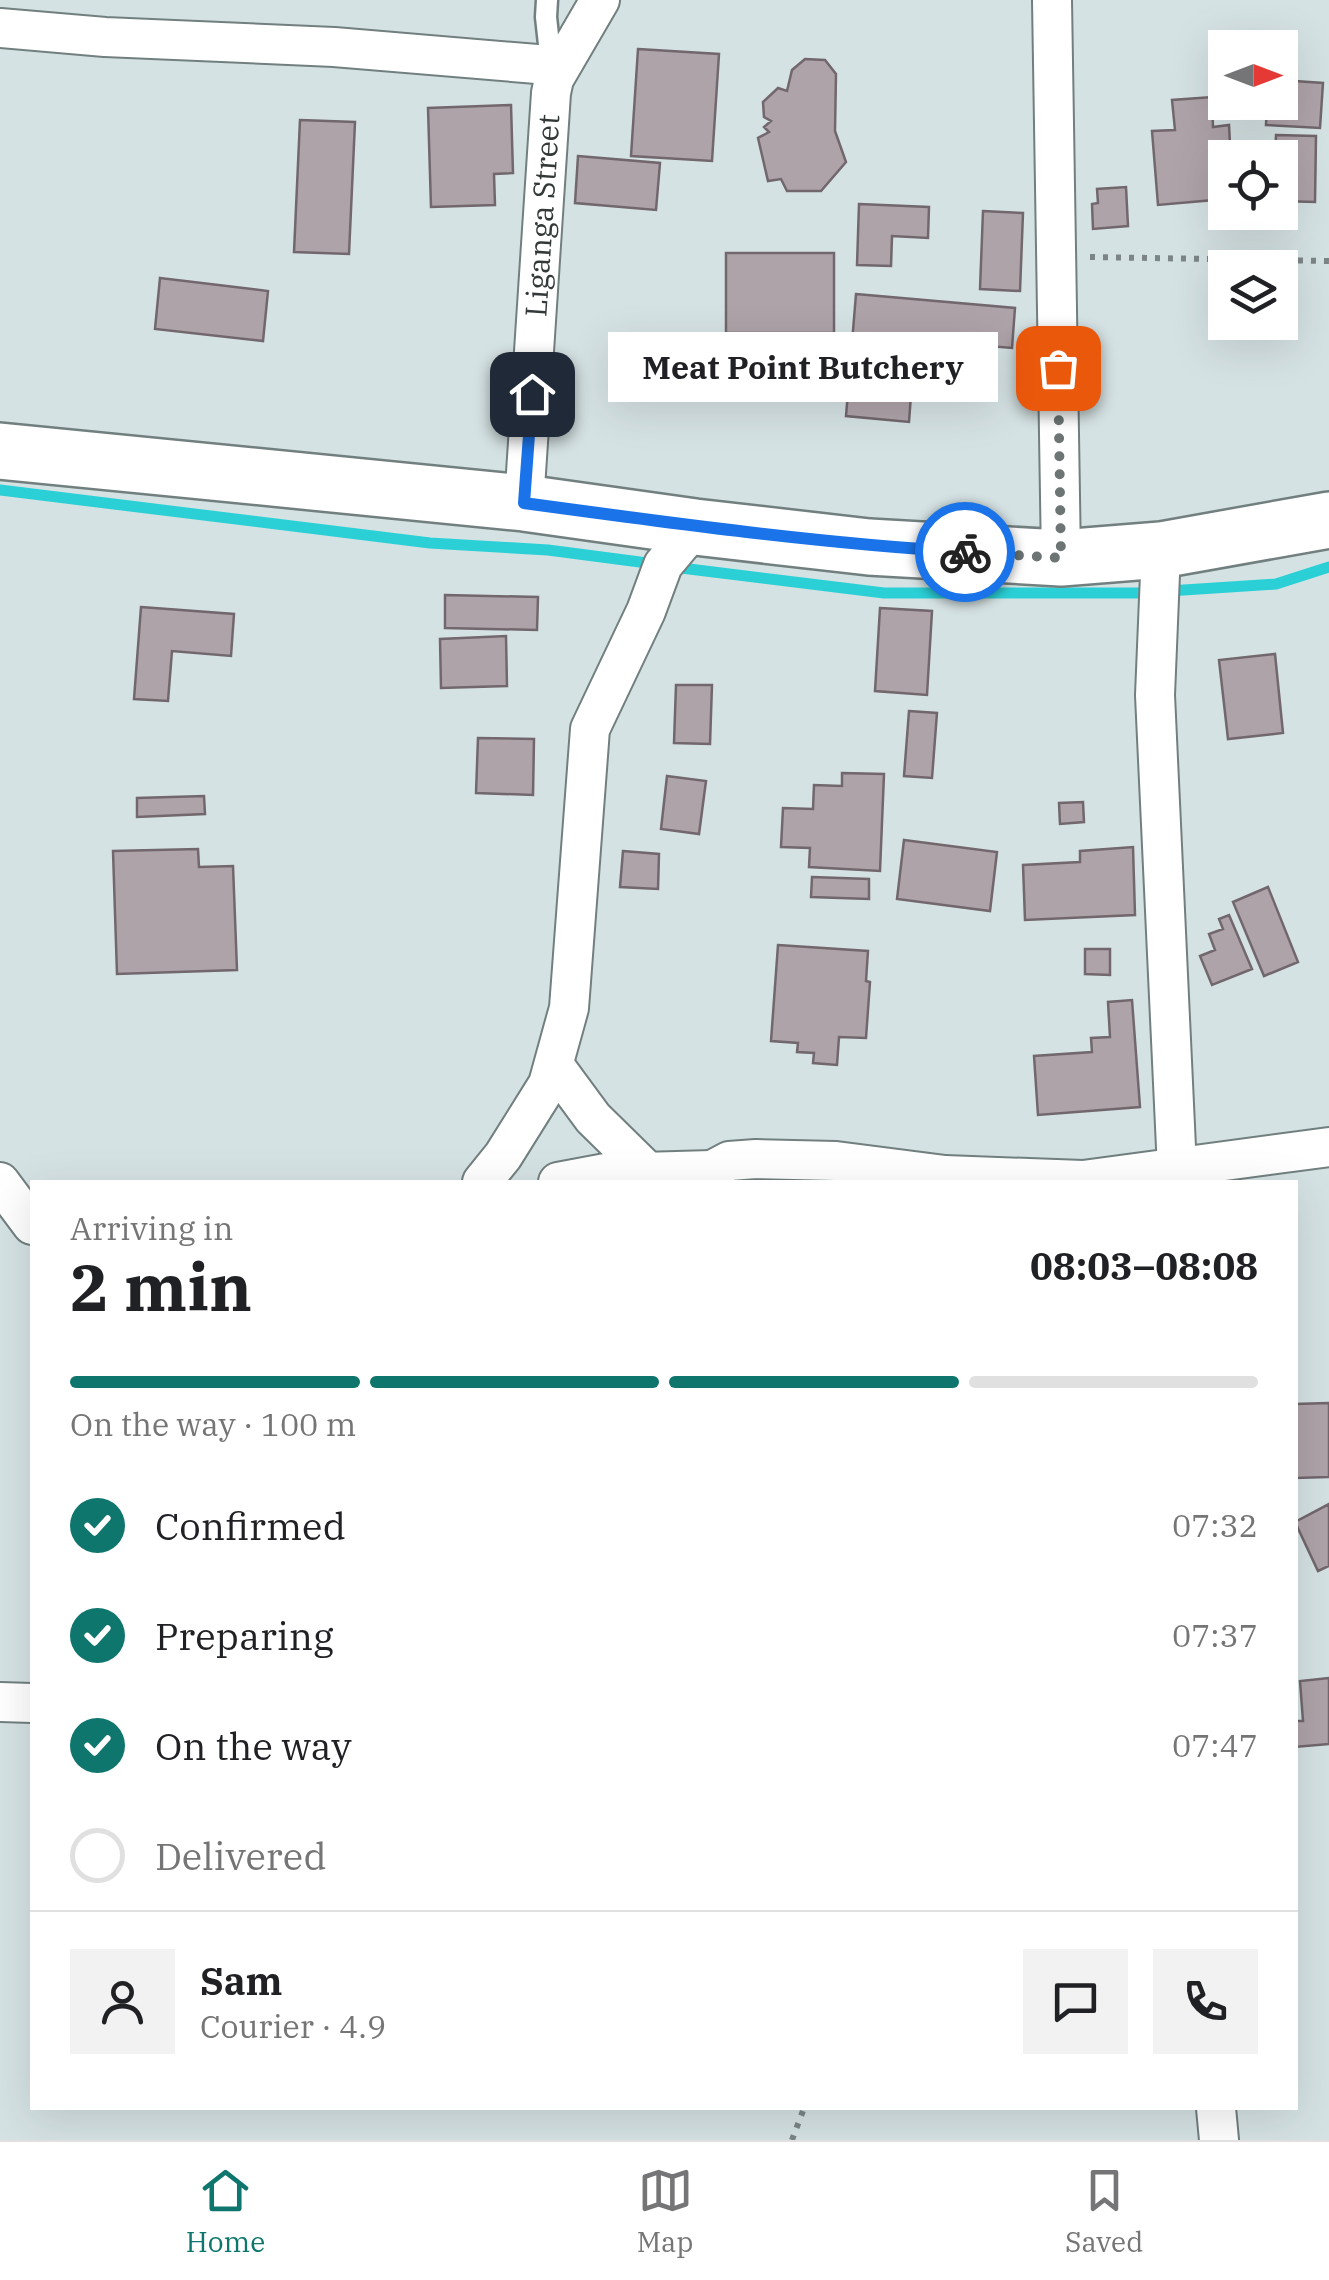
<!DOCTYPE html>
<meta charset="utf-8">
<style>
body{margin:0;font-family:"IBM Plex Serif",serif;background:#f2f2f2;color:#202124;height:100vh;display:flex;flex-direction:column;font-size:38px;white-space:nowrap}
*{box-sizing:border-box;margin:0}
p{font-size:32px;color:#757577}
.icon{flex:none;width:55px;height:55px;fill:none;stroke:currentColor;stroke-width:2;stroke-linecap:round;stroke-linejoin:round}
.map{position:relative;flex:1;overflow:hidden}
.side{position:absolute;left:30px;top:1180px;width:1268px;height:930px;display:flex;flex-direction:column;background:#fff;border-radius:0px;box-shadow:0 10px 40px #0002}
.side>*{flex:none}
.needle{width:65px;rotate:90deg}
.fabs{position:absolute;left:1208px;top:30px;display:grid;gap:20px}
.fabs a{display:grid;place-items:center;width:90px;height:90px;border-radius:0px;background:#fff;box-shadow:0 10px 40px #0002;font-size:50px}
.pin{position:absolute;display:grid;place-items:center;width:85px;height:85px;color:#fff;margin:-42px;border-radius:20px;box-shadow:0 5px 15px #0006}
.courier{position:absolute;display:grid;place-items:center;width:100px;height:100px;margin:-50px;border:8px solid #1a73e8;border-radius:50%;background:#fff;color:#222;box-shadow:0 2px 12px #0007}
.bubble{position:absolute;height:70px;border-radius:0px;background:#fff;box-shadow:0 10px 40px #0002;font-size:32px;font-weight:800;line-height:70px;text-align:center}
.overview em{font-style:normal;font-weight:800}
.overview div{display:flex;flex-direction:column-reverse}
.overview{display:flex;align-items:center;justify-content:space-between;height:170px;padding:0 40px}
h1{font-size:65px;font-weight:800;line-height:75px}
.bar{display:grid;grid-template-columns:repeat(4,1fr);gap:15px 10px;align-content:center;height:120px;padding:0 40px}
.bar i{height:12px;border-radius:8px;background:#e0e0e0}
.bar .selected{background:#0f766e}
.bar p{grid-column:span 4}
.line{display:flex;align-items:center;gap:25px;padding:0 40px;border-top:2px solid #e0e0e0}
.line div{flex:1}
.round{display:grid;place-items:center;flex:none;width:105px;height:105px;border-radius:0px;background:#f2f2f2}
ol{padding:0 40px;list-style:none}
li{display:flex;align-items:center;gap:30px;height:110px}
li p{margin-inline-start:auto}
li .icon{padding:10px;border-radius:50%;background:#0f766e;color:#fff;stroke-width:4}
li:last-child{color:#757577}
li i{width:55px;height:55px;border:5px solid #e0e0e0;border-radius:50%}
.tab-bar{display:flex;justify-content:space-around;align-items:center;height:140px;border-top:2px solid #e0e0e0;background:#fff;font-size:28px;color:#757577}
.tab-bar a{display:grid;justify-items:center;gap:5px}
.tab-bar .selected{color:#0f766e}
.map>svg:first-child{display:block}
</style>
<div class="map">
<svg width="1329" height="2140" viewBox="0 0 1329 2140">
<rect width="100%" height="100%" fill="#d5e2e3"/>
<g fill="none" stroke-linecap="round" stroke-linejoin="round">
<path stroke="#2ad0d6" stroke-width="11" d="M0,490L430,543L548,550L655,564
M673,567L884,593H1138L1276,584L1329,567"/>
</g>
<path fill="#aea3a9" stroke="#71676c" stroke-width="2.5" d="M638,49L719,54L712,161L631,156Z
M805,59L825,60L836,74L835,131L846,162L821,191H787L781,179L768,181L758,138L769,132L764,127L771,121L764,117L763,102L778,88L787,91L792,70Z
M1280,80L1323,83L1320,128L1266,125L1267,102H1280Z
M1212,97L1213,127L1229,125L1230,144L1243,143L1245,158H1225V199L1158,205L1152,131L1175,130L1172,100Z
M511,105L513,173L494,174L495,205L431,207L428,108Z
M300,120L355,122L349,254L294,252Z
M1276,135L1316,136L1315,202L1280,201V158H1275Z
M578,156L660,163L656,210L575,203Z
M1126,187L1128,226L1093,229L1092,204L1098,203L1097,189Z
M859,204L929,207L928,238L892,236L891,266L857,265Z
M983,211L1023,213L1020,291L980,289Z
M726,253H834V333H726Z
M160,278L268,291L263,341L155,329Z
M856,294L1015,308L1012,348L915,340L909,422L846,416Z
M445,595L538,597L537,630L445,628Z
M141,607L234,614L231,656L172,651L168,701L134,699Z
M880,608L932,611L927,695L875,691Z
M506,636L507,686L441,688L440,639Z
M1275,654L1283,733L1228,739L1219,660Z
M676,685H712L710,744L674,743Z
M909,711L937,713L932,778L904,776Z
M478,738L534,739L533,795L476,793Z
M842,773L884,774L880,871L809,867L810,848L781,847L783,808L813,809L814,785L842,786Z
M667,776L706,781L699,834L661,829Z
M204,796L205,814L137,817V798Z
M1083,802L1084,822L1060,824L1059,803Z
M904,840L997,852L990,911L897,899Z
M1133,847L1135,915L1025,920L1023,865L1080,862V851Z
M198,849L199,867L233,866L237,970L117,974L113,851Z
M623,851L659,854L658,889L620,887Z
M812,877L869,879V899L811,897Z
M1268,887L1298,962L1264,976L1233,902Z
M1229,915L1252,969L1212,985L1200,956L1215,950L1209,934L1223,929L1219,919Z
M778,945L868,951L866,981L870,982L866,1038L839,1037L837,1065L813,1063L814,1053L797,1052L798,1043L771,1041Z
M1085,949H1110V975L1085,974Z
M1132,1000L1140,1107L1038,1115L1034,1056L1092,1052L1091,1038L1110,1037L1108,1002Z
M1329,1403V1477L1295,1478V1404Z
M1329,1504V1566L1318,1571L1295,1522Z
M1329,1678V1744L1295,1747V1721H1303L1300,1681Z"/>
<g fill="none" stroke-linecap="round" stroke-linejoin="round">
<defs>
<path id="lane" d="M547,0L546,17L552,72"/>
<g id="street">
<path d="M1052,0L1061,558"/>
<path d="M0,28L105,37L334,47L549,65"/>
<path id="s1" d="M524,503L551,93L554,79L600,0"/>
<path d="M1161,550L1155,695L1177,1169"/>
<path d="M554,1065L593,1118L648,1172"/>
<path d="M0,1182L32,1225"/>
<path d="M482,1182L503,1156L548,1084L569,1008L590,729L646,611L663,565L695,527"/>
<path d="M558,1182L606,1173L712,1170"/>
<path d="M710,1182L712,1170L729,1161L756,1159L836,1161L945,1175L1083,1180L1329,1147"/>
<path d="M0,1702L32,1703"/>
<path d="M1216,2108L1219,2140"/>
</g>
<path id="secondary" d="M0,451L524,503L695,527L869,547L1061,558L1161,550L1329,520"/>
</defs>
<use href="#lane" stroke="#727f7f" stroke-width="25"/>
<use href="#street" stroke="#727f7f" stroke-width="42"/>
<use href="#secondary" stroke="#727f7f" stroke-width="60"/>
<path stroke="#7c8586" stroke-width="6" stroke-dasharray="5 8" stroke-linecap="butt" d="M1090,257L1329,261
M792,2140L804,2108"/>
<use href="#lane" stroke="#fff" stroke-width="20"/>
<use href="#street" stroke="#fff" stroke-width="38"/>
<use href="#secondary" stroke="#fff" stroke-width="55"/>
</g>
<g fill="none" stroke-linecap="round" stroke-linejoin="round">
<path stroke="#6c7474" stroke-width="10" stroke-dasharray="0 18" d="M965,552L1061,558L1058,368"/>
<path stroke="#1a73e8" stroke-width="12" d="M532,394L524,503C671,523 817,543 965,552"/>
</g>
<g text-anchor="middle" stroke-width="10" stroke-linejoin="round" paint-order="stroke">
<g font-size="30" fill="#333939" stroke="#d5e2e3">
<text dy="10" stroke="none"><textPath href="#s1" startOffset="288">Liganga Street</textPath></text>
</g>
</g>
</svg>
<div class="fabs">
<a><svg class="needle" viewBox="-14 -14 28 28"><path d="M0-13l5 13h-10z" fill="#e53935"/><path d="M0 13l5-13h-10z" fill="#757577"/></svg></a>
<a><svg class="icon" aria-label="locate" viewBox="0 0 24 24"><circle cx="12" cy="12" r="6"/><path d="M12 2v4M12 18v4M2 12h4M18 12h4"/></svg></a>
<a><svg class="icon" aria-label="layers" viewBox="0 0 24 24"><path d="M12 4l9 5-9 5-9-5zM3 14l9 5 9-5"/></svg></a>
</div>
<div class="pin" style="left:1058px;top:368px;background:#ea580c"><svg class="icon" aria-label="bag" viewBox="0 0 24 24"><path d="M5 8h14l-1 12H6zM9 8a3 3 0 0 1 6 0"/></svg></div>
<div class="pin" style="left:532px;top:394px;background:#1f2937"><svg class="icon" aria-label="home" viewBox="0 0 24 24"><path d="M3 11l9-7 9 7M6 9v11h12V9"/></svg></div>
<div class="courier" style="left:965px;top:552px"><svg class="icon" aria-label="bike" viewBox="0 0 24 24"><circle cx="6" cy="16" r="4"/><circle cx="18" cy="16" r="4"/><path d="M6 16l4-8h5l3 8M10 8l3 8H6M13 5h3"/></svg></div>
<div class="bubble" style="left:608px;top:332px;width:390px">Meat Point Butchery</div>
<section class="side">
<div class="overview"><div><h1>2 min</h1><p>Arriving in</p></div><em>08:03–08:08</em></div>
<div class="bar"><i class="selected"></i><i class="selected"></i><i class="selected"></i><i></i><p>On the way · 100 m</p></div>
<ol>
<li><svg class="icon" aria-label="check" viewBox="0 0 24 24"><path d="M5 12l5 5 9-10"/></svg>Confirmed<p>07:32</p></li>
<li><svg class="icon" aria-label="check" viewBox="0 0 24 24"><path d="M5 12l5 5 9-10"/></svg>Preparing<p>07:37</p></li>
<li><svg class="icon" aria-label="check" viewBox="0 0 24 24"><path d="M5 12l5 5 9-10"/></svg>On the way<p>07:47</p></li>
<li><i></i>Delivered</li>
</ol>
<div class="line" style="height:180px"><a class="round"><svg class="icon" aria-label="person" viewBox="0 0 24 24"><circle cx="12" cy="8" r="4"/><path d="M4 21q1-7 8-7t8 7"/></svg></a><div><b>Sam</b><p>Courier · 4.9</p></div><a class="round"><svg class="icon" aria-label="chat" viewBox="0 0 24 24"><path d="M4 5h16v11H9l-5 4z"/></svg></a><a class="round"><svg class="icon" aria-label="phone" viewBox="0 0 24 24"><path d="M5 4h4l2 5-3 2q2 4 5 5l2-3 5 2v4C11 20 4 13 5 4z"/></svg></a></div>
</section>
</div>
<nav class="tab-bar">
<a class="selected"><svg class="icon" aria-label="home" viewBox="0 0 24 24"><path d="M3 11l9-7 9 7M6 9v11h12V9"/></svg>Home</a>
<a><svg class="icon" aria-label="map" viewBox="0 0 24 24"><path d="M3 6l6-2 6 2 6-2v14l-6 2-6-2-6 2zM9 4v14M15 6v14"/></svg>Map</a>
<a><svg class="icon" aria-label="saved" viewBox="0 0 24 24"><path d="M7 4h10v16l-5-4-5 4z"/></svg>Saved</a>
</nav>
